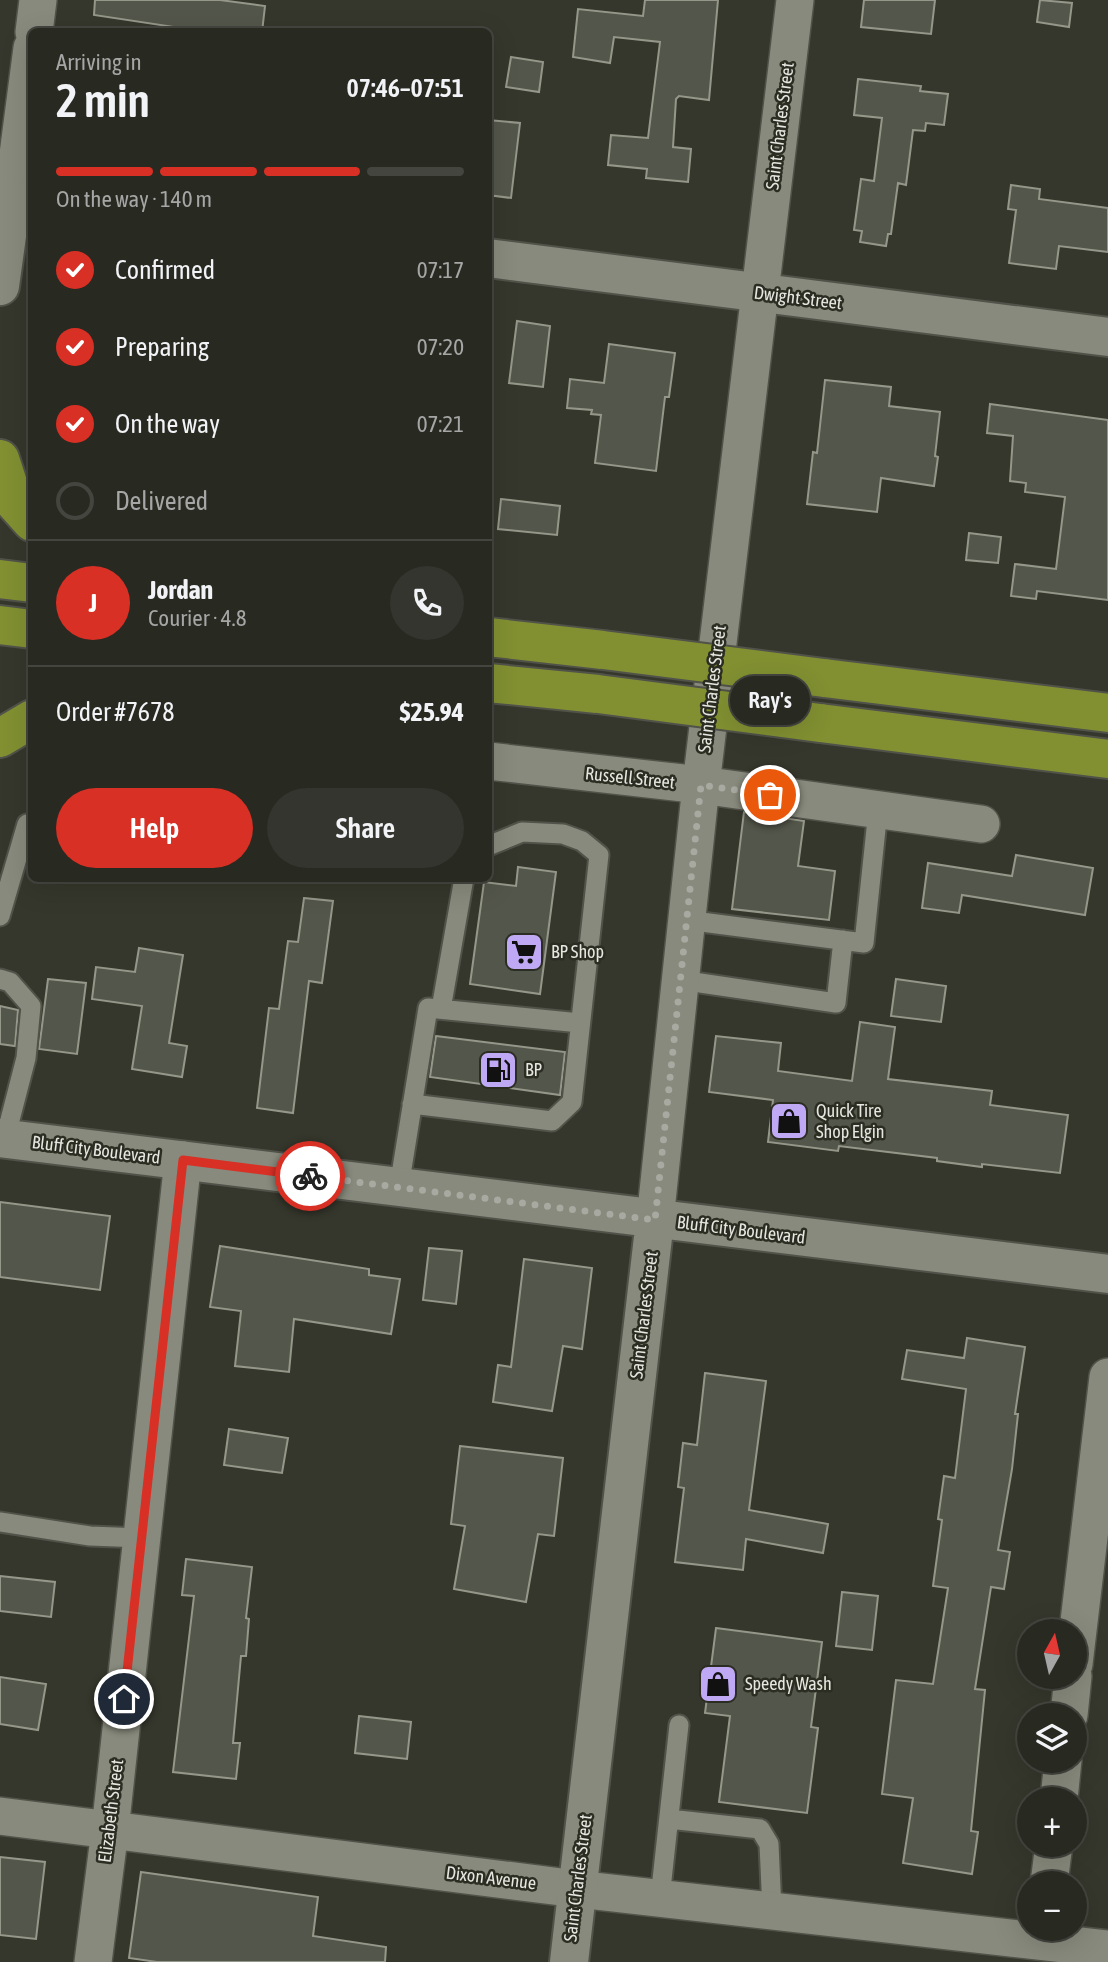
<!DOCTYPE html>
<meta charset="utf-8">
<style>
body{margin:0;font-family:"Asap Condensed",sans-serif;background:#34352e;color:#f1f3f6;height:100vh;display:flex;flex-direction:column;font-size:26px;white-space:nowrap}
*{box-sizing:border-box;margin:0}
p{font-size:23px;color:#a5a6a5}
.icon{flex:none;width:38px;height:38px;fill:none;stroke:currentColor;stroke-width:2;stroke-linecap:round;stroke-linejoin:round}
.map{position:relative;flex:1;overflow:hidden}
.details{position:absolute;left:28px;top:28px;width:464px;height:854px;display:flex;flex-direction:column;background:#282921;border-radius:10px;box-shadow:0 7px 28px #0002,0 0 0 2px #44453f}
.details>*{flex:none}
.needle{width:46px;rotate:8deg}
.fabs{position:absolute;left:1017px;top:1619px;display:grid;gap:14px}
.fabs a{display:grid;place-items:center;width:70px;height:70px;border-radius:50%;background:#282921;box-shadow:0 7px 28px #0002,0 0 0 2px #44453f;font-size:35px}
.pin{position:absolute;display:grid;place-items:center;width:60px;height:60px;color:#fff;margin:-30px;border:4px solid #fff;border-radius:50%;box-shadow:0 2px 7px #0007}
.courier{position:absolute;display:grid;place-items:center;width:70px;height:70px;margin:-35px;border:5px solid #d93025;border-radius:50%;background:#fff;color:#222;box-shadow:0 2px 9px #0007}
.bubble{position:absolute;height:49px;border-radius:24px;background:#282921;box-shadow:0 7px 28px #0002,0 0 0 2px #44453f;font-size:23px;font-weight:600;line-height:49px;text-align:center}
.overview em{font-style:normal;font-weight:600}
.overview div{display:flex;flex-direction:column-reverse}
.overview{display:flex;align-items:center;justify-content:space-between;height:119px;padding:0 28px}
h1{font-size:46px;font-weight:600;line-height:52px}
.bar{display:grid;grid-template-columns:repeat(4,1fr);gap:10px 7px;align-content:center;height:84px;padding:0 28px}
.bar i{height:9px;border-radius:5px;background:#44453f}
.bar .current{background:#d93025}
.bar p{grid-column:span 4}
.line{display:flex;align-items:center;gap:18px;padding:0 28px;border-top:2px solid #44453f}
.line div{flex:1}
.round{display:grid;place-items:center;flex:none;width:74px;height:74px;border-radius:37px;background:#34352e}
ol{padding:0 28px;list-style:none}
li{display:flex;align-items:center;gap:21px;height:77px}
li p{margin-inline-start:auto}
li .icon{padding:7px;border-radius:50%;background:#d93025;color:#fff;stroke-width:4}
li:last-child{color:#a5a6a5}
li i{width:38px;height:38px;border:4px solid #44453f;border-radius:50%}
.action{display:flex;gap:14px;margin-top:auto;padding:14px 28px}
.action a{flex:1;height:80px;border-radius:42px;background:#d93025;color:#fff;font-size:28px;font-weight:600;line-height:80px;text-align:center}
.action a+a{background:#34352e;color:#f1f3f6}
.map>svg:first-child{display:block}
</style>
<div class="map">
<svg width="1108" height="1962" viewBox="0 0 1108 1962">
<rect width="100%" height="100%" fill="#35372c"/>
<path fill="#53564a" stroke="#949789" stroke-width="2" d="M95,0H220L265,6L262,32H181V28L94,15Z
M645,0H718L709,100L679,96L676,99L673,147L691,149L688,182L646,178L647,169L608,165L611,135L648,138L660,42L614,37L610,63L573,57L578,9L643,16Z
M864,0H935L931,34L861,27Z
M1040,0L1072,3L1069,27L1037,22Z
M511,57L543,62L539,92L506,87Z
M858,79L921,86L920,91L948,94L944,125L926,123L925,131L913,130L906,185L898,183L891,234H888L886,246L860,242L862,231L854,230L861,179L874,181L882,118L854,115Z
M488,120L520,123L511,198L488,195Z
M1011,185L1040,189L1039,199L1108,208V252L1059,246L1056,269L1009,263L1016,210L1008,209Z
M517,321L550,326L543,387L509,383Z
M609,344L675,353L669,397H665L656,471L595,463L601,415L591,414L592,410L567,408L570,379L604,383Z
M825,380L891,387L889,406L940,412L935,456L938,457L934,486L881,478L877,512L807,504L813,452L817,453Z
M990,404L1108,420V600L1037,591L1036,599L1011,596L1015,564L1056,569L1065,497L1025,492L1026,483L1010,481L1013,436L987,433Z
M501,499L560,506L557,535L498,529Z
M969,533L1001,537L998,563L966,560Z
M744,812L804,821L798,866L835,871L829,920L732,909Z
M1016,855L1093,868L1085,915L962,895L959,913L922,908L928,863L1012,876Z
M518,867L556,872L540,994L470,984L484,882L516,886Z
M304,898L333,901L322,983L309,981L293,1113L257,1108L269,1008L279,1009L288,941L298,942Z
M139,948L183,955L169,1043L187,1046L182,1077L132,1069L142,1006L92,999L96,967L135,972Z
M48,979L86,983L77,1054L39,1049Z
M896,979L946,986L941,1022L891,1016Z
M0,1006L18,1010L15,1046L0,1044Z
M860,1022L895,1027L888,1079L992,1091L990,1105L1068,1115L1060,1173L982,1164V1167L937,1161V1158L839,1146L838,1151L768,1142L773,1100L709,1092L716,1036L781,1043L778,1071L852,1081Z
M436,1036L565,1052L560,1095L430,1077Z
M0,1202L110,1216L100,1290L0,1277Z
M220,1246L369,1269V1275L400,1279L391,1334L294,1319L289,1372L235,1366L241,1311L210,1307Z
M429,1248L462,1251L456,1304L423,1300Z
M524,1259L592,1268L582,1349L563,1346L552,1411L493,1402L498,1365L511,1367Z
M967,1338L1025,1347L1015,1414H1018L1012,1469L998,1550L1010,1552L1004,1589L991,1587L975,1689L985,1690L971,1831L978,1832L972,1874L903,1863L913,1798L882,1794L896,1680L933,1684L948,1588L933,1586L942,1520L938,1519L944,1476L955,1478L966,1389L902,1379L907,1350L964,1358Z
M705,1373L766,1381L749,1510L828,1524L823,1553L746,1539L743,1570L675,1562L684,1488L678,1487L683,1443L697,1445Z
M229,1429L288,1438L282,1473L224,1465Z
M460,1446L563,1458L554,1536L538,1534L526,1602L454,1589L465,1526L451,1524Z
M186,1559L252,1567L246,1618L249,1619L246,1656H241L233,1743H240L236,1779L173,1772L194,1596L182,1595Z
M0,1576L55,1582L51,1617L0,1611Z
M842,1592L878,1596L872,1650L836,1646Z
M716,1628L822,1642L811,1727L818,1728L807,1813L719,1802L730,1716L705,1713Z
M0,1677L46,1684L38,1730L0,1724Z
M359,1716L411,1722L407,1759L355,1753Z
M0,1857L45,1862L36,1939L0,1935Z
M141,1872L318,1897L313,1936L386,1947L385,1962H157L129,1958Z"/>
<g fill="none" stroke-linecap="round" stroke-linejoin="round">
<defs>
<path id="service" d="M0,916L27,824
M686,920L864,943L878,810
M0,979L10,982L31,1006L26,1058L5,1139
M680,980L836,1003L843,940
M441,1009L464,878
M412,1104L552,1121L572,1102L599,855L582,841L563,834L522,832L488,846
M399,1187L428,1008L580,1023
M0,1522L90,1536L142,1538
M669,1819L760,1829L769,1844L772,1911
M660,1898L679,1725"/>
<path id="minor" d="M34,32L38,0
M0,199L12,200L32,48
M488,761L701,785L981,824
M655,1220L701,785L795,0
M1074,1664L1108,1377
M1069,1715L1073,1676
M1059,1799L1063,1760
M0,1816L577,1889L1108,1949
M1049,1883L1054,1844
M93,1962L110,1830L183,1160"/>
<path id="secondary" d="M488,258L1108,337
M0,286L12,200L32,203
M0,1138L1108,1274
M569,1962L655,1220"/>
<path id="motorway" d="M0,459L14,502L32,522
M0,579L32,583
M0,625L32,629
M488,637L603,650
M824,678L1108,713
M488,683L598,694
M820,723L1108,759
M0,738L32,719"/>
</defs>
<use href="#service" stroke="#515249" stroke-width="23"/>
<use href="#minor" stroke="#515249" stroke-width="40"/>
<use href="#secondary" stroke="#515249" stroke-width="42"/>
<use href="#motorway" stroke="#515249" stroke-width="42"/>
<use href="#service" stroke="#878a7c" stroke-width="19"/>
<use href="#minor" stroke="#878a7c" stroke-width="37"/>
<use href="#secondary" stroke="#878a7c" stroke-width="38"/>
<use href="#motorway" stroke="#829032" stroke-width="38"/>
<defs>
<path id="motorway-bridge" d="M603,650L824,678
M598,694L820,723"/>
</defs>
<use href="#motorway-bridge" stroke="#515249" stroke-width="42" stroke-linecap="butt"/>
<use href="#motorway-bridge" stroke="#829032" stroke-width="38"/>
</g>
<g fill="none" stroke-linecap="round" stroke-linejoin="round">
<path stroke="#a8a9a1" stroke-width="7" stroke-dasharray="0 12.6" d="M310,1176L655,1220L701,785L770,795"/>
<path stroke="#d93025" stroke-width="9" d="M124,1699L183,1160L310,1176"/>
</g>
<defs>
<symbol id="supermarket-square" viewBox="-11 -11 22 22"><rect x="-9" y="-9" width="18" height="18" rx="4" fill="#bfa9f4" stroke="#2b2d22"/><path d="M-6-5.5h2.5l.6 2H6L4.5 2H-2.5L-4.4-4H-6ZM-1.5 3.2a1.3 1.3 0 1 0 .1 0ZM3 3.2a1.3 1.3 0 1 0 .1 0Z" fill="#111"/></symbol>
<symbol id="fuel-square" viewBox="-11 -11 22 22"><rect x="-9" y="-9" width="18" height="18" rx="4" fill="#bfa9f4" stroke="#2b2d22"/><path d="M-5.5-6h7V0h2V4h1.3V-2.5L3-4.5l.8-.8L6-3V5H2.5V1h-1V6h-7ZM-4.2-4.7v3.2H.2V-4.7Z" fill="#111"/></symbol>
<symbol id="shop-square" viewBox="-11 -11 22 22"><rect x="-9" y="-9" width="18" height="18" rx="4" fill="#bfa9f4" stroke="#2b2d22"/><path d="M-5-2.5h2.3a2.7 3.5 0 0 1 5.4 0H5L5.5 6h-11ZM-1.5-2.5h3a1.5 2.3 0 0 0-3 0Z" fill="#111"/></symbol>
</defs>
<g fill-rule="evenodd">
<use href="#supermarket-square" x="502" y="930" width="44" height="44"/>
<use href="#fuel-square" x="476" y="1048" width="44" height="44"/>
<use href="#shop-square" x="767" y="1099" width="44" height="44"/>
<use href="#shop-square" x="696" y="1662" width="44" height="44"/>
</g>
<g text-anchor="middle" stroke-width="5" stroke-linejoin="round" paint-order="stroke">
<g font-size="18" fill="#e6e7e0" stroke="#2b2d22">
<text transform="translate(780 126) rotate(-83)" y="6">Saint Charles Street</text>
<text transform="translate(798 298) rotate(7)" y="6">Dwight Street</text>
<text transform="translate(712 689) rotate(-83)" y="6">Saint Charles Street</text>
<text transform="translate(630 778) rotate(6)" y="6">Russell Street</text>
<text transform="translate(96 1150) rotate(7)" y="6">Bluff City Boulevard</text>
<text transform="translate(741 1230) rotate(7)" y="6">Bluff City Boulevard</text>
<text transform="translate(644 1315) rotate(-83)" y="6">Saint Charles Street</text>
<text transform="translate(111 1811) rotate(-83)" y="6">Elizabeth Street</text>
<text transform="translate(491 1878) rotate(7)" y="6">Dixon Avenue</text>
<text transform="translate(578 1878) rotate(-83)" y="6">Saint Charles Street</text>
</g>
<g font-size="18" fill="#e6e7e0" stroke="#2b2d22" text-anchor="start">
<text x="551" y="958">BP Shop</text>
<text x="525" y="1076">BP</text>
<text x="816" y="1117">Quick Tire<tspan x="816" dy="21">Shop Elgin</tspan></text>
<text x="745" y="1690">Speedy Wash</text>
</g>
</g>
</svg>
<div class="fabs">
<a><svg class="needle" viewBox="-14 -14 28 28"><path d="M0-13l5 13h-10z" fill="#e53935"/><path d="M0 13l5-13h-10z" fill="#a5a6a5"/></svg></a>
<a><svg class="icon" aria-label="layers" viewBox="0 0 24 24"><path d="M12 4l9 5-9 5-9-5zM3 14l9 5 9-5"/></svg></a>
<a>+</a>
<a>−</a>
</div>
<div class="pin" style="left:770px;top:795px;background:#ea580c"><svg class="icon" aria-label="bag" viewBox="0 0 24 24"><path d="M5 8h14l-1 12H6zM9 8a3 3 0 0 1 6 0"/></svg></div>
<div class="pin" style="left:124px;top:1699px;background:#1f2937"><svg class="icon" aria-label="home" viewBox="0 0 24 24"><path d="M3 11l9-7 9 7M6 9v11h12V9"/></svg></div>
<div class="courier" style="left:310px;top:1176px"><svg class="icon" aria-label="bike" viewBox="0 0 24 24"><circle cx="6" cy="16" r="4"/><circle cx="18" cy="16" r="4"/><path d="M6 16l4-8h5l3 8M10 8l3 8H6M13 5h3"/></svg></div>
<div class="bubble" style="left:730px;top:676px;width:80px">Ray's</div>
<section class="details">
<div class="overview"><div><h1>2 min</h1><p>Arriving in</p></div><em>07:46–07:51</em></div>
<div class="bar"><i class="current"></i><i class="current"></i><i class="current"></i><i></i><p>On the way · 140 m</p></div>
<ol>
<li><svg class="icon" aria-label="check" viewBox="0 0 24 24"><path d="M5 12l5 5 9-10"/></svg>Confirmed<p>07:17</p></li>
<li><svg class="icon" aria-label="check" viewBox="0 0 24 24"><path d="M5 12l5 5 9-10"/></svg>Preparing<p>07:20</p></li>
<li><svg class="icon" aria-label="check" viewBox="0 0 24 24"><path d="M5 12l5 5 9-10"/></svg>On the way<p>07:21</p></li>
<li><i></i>Delivered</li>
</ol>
<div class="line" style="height:126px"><b class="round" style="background:#d93025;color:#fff">J</b><div><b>Jordan</b><p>Courier · 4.8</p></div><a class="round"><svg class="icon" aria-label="phone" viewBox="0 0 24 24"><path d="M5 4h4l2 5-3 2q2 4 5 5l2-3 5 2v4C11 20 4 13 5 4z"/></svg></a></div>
<div class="line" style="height:91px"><div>Order #7678</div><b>$25.94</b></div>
<div class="action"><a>Help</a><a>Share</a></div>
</section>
</div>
